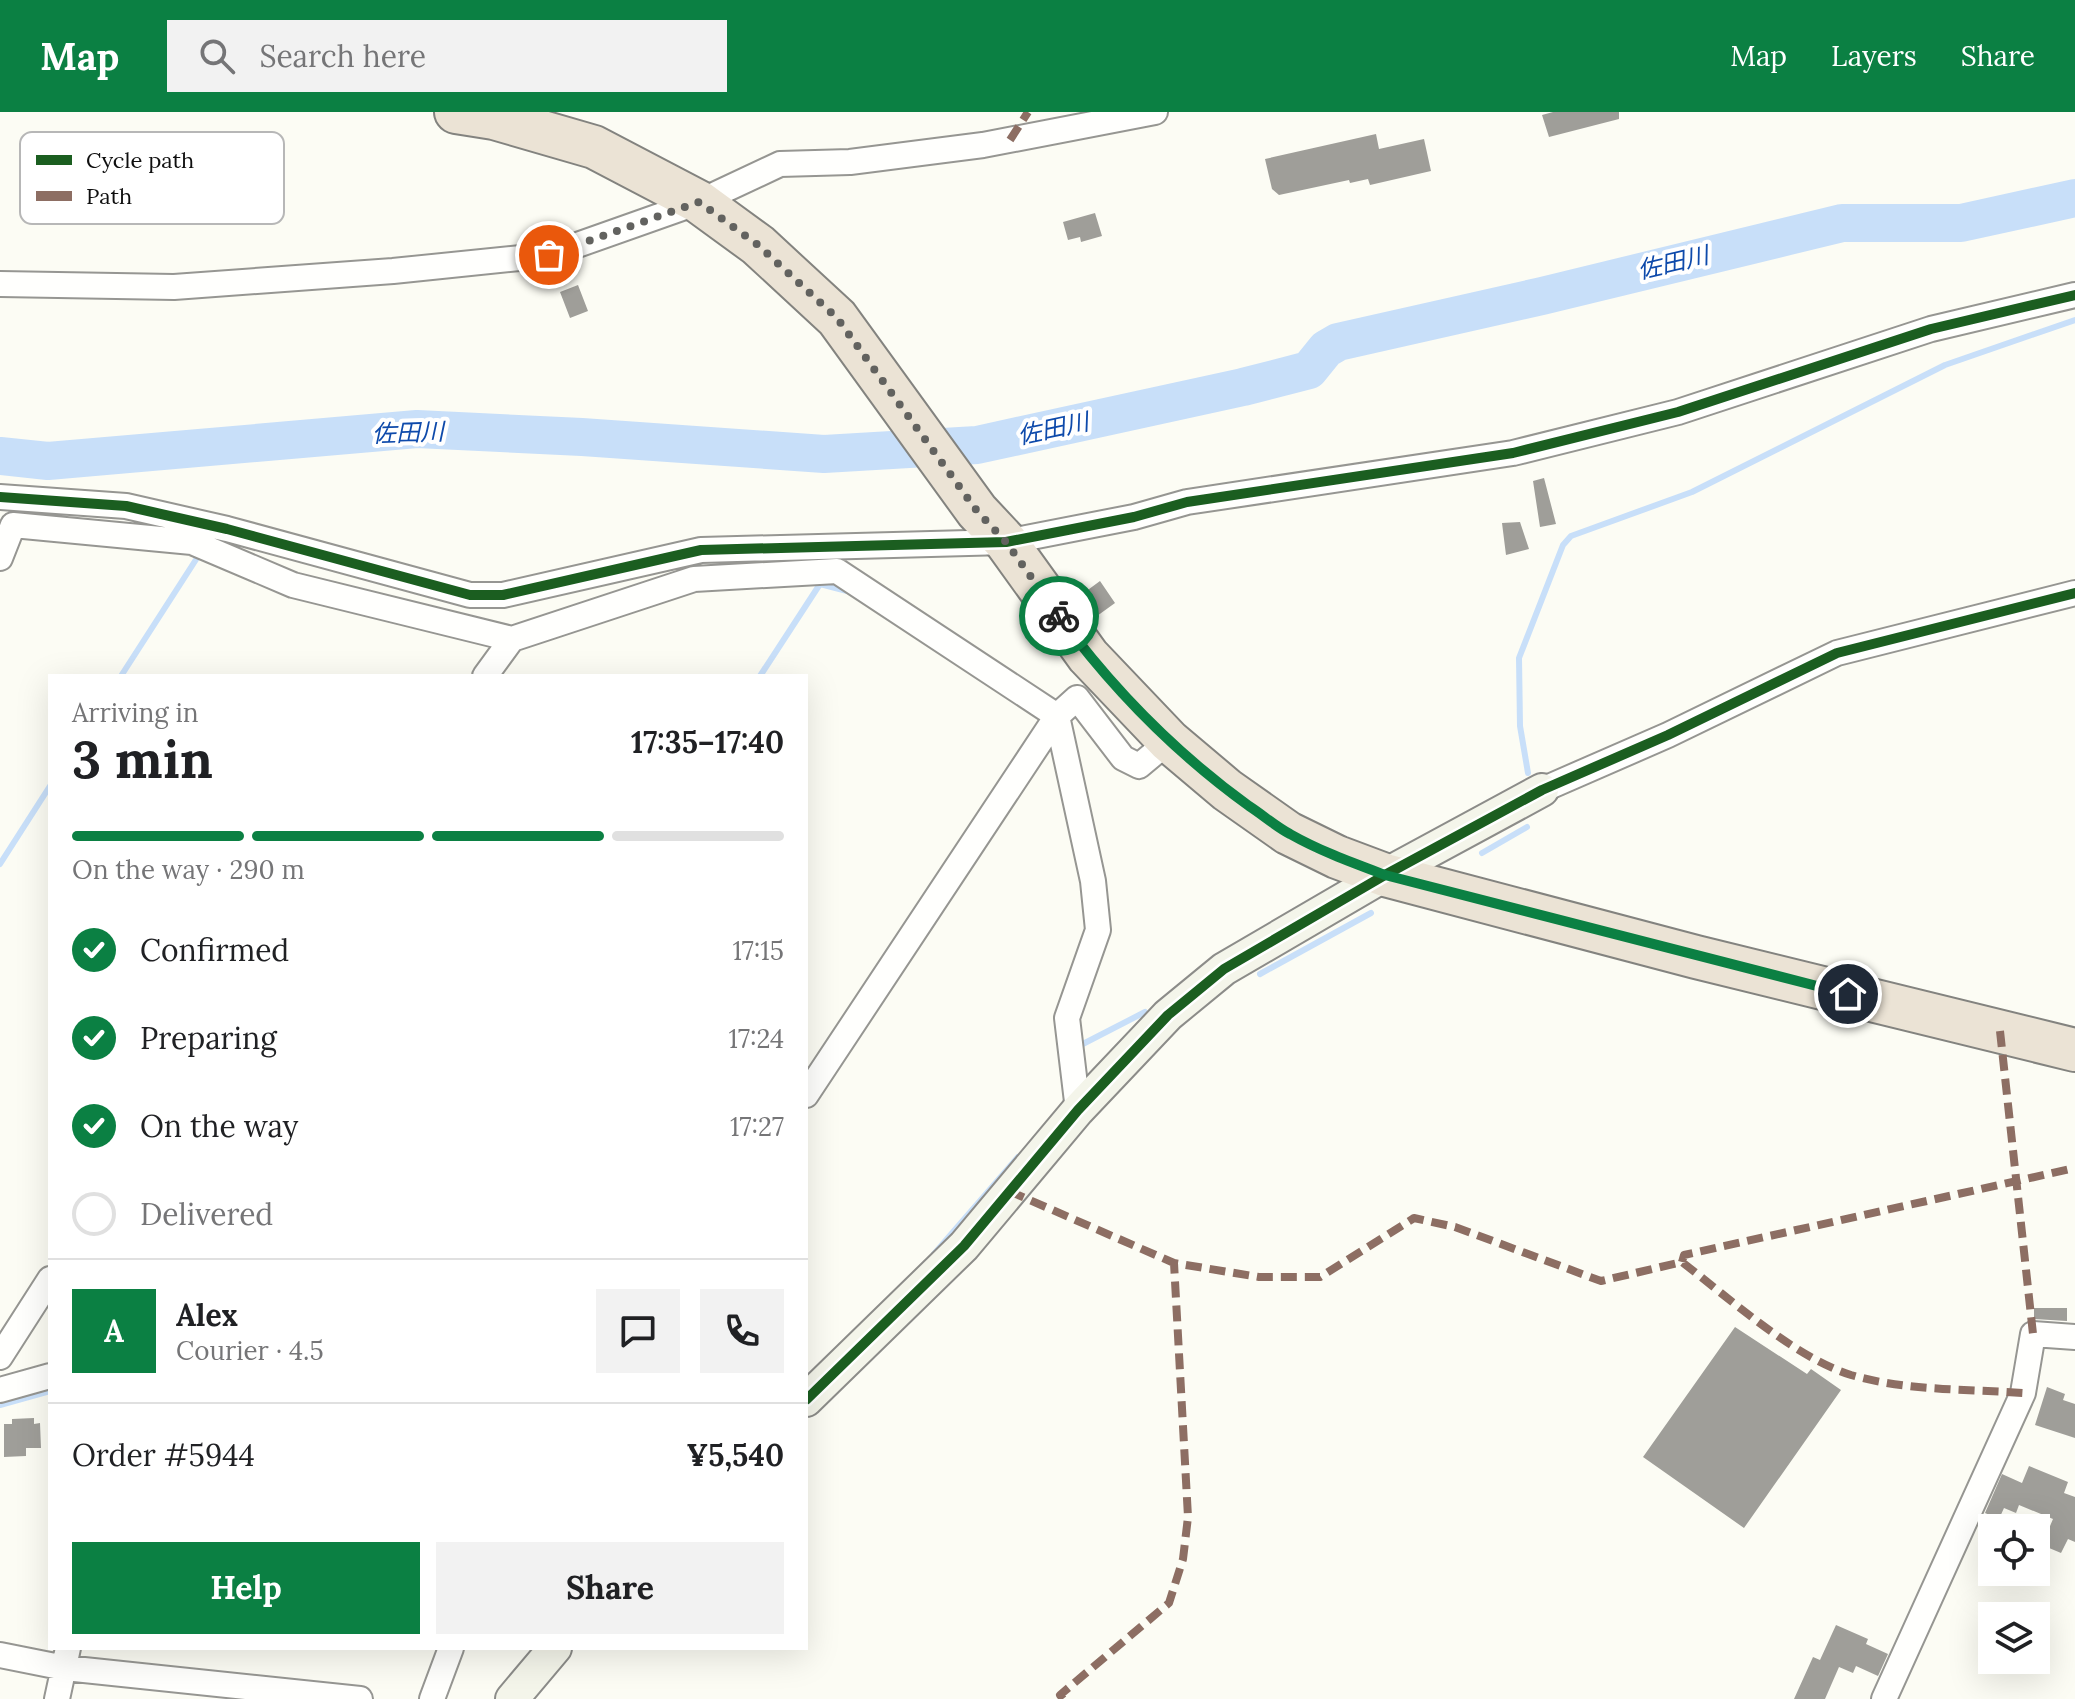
<!DOCTYPE html>
<meta charset="utf-8">
<style>
body{margin:0;font-family:Lora,"Noto Sans JP",serif;background:#f2f2f2;color:#202124;height:100vh;display:flex;flex-direction:column;font-size:30px;white-space:nowrap}
*{box-sizing:border-box;margin:0}
p{font-size:26px;color:#757577}
.icon{flex:none;width:44px;height:44px;fill:none;stroke:currentColor;stroke-width:2;stroke-linecap:round;stroke-linejoin:round}
.map{position:relative;flex:1;overflow:hidden}
.sheet{position:absolute;left:48px;top:562px;width:760px;height:976px;display:flex;flex-direction:column;background:#fff;border-radius:0px;box-shadow:0 8px 32px #0002}
.sheet>*{flex:none}
.controls{position:absolute;left:1978px;top:1402px;display:grid;gap:16px}
.controls a{display:grid;place-items:center;width:72px;height:72px;border-radius:0px;background:#fff;box-shadow:0 8px 32px #0002;font-size:40px}
.pin{position:absolute;display:grid;place-items:center;width:68px;height:68px;color:#fff;margin:-34px;border:4px solid #fff;border-radius:50%;box-shadow:0 2px 8px #0007}
.courier{position:absolute;display:grid;place-items:center;width:80px;height:80px;margin:-40px;border:6px solid #0b8043;border-radius:50%;background:#fff;color:#222;box-shadow:0 2px 10px #0007}
.overview em{font-style:normal;font-weight:800}
.overview div{display:flex;flex-direction:column-reverse}
.overview{display:flex;align-items:center;justify-content:space-between;height:136px;padding:0 24px}
h1{font-size:52px;font-weight:800;line-height:60px}
.bar{display:grid;grid-template-columns:repeat(4,1fr);gap:12px 8px;align-content:center;height:96px;padding:0 24px}
.bar i{height:10px;border-radius:6px;background:#e0e0e0}
.bar .current{background:#0b8043}
.bar p{grid-column:span 4}
.line{display:flex;align-items:center;gap:20px;padding:0 24px;border-top:2px solid #e0e0e0}
.line div{flex:1}
.round{display:grid;place-items:center;flex:none;width:84px;height:84px;border-radius:0px;background:#f2f2f2}
ol{padding:0 24px;list-style:none}
li{display:flex;align-items:center;gap:24px;height:88px}
li p{margin-inline-start:auto}
li .icon{padding:8px;border-radius:50%;background:#0b8043;color:#fff;stroke-width:4}
li:last-child{color:#757577}
li i{width:44px;height:44px;border:4px solid #e0e0e0;border-radius:50%}
.cta{display:flex;gap:16px;margin-top:auto;padding:16px 24px}
.cta a{flex:1;height:92px;border-radius:0px;background:#0b8043;color:#fff;font-size:32px;font-weight:800;line-height:92px;text-align:center}
.cta a+a{background:#f2f2f2;color:#202124}
header{display:flex;align-items:center;gap:48px;box-sizing:border-box;height:112px;padding:0 40px;background:#0b8043;color:#fff}
header strong{font-size:38px}
nav{display:flex;gap:44px;margin-inline-start:auto;font-size:28px}
.search{width:560px;height:72px;background:#f2f2f2;display:flex;align-items:center;gap:20px;box-sizing:border-box;padding:0 28px;border-radius:0px;color:#757577;font-size:30px}
.map>svg:first-child{display:block}
</style>
<header>
<strong>Map</strong>
<div class="search"><svg class="icon" aria-label="search" viewBox="0 0 24 24"><circle cx="10" cy="10" r="6"/><path d="M15 15l6 6"/></svg>Search here</div>
<nav><a>Map</a><a>Layers</a><a>Share</a></nav>
</header>
<div class="map">
<svg width="2075" height="1587" viewBox="0 0 2075 1587">
<rect width="100%" height="100%" fill="#fcfcf4"/>
<g fill="none" stroke-linecap="round" stroke-linejoin="round">
<path stroke="#c8dff9" stroke-width="6" d="M121,564L197,446
M760,564L820,472L847,479
M1528,661L1520,614L1519,546L1563,433L1571,424L1692,380L1945,253L2075,208
M1482,741L1527,715
M0,752L50,674
M1260,862L1371,801
M1077,935L1145,900
M934,1142L1018,1045
M0,1293L50,1279"/>
<path stroke="#c8dff9" stroke-width="38" d="M0,344L48,349L417,317L582,325L824,342L977,333L1243,275L1309,258L1326,237L1338,230L1542,184L1842,111H1961L2075,86"/>
</g>
<path fill="#9f9e99" d="M1553,0H1619V7L1549,25L1542,3Z
M1376,22L1379,37L1424,27L1431,59L1370,73L1368,67L1350,71L1349,68L1279,83L1272,77L1265,47Z
M1095,101L1102,124L1081,130L1080,125L1068,128L1063,110Z
M578,173L588,199L570,206L560,180Z
M1544,366L1556,412L1540,415L1533,369Z
M1520,410L1529,437L1506,443L1502,411Z
M1100,469L1115,491L1097,504L1081,483Z
M2034,1196H2067V1209L2034,1207Z
M1735,1215L1807,1262L1811,1257L1841,1278L1744,1416L1643,1345Z
M2047,1275L2065,1282L2063,1288L2075,1292V1326L2035,1313Z
M34,1306V1312L40,1311L41,1336H26V1344L4,1345V1312H12V1307Z
M2029,1354L2068,1370L2064,1381L2075,1385V1430L2068,1427L2061,1441L2042,1433L2053,1407L2019,1393L2016,1401L2004,1396L1999,1407L1985,1401L2002,1362L2022,1371Z
M1836,1513L1868,1527L1866,1532L1888,1542L1878,1564L1856,1554L1853,1561L1839,1555L1825,1587H1794L1813,1545L1820,1548Z"/>
<g fill="none" stroke-linecap="round" stroke-linejoin="round">
<defs>
<path id="street" d="M0,172L174,175L393,159L549,143L699,90L780,52L850,50L983,33L1155,0
M0,385L126,394L227,417L470,483H503L701,438L1006,430L1134,405L1187,390L1513,341L1678,300L1931,217L2075,183
M0,446L13,413L192,430L293,473L512,527L694,467L837,459L1057,604L1093,769L1098,818L1067,906L1078,998
M485,564L512,527
M1542,678L1668,623L1837,541L2075,481
M806,983L1057,604L1077,586L1123,646L1139,654L1169,629
M0,1245L50,1167
M0,1278L50,1264
M0,1543L65,1556L360,1587
M57,1587L68,1536
M432,1587L451,1536
M1884,1587L2023,1281L2033,1222L2075,1225"/>
<path id="secondary" d="M806,1288L964,1134L1078,998L1168,903L1224,857L1385,763L1542,678
M512,1587L555,1536"/>
<path id="highway" d="M456,0L494,6L594,35L699,90L758,133L837,206L977,399L1006,430L1088,544L1169,629L1227,678L1288,721L1337,745L1385,763L1696,845L2075,938"/>
</defs>
<use href="#street" stroke="#969692" stroke-width="28"/>
<use href="#secondary" stroke="#8c8c89" stroke-width="36"/>
<use href="#highway" stroke="#83837f" stroke-width="46"/>
<use href="#street" stroke="#fffffd" stroke-width="24"/>
<use href="#secondary" stroke="#f4f5ea" stroke-width="32"/>
<use href="#highway" stroke="#ebe3d5" stroke-width="42"/>
<path stroke="#8d6e63" stroke-width="8" stroke-dasharray="16 8" stroke-linecap="butt" d="M1010,28L1028,0
M2000,919L2033,1222
M1009,1079L1174,1151L1259,1165H1320L1414,1106L1455,1115L1601,1169L1682,1150C1730,1187 1794,1245 1851,1263C1907,1279 1966,1277 2023,1281
M1682,1150L1684,1143L2075,1056
M1063,1587L1060,1583L1169,1491L1183,1447L1188,1405L1174,1151"/>
<defs>
<path id="cycleway" d="M0,385L126,394L227,417L470,483H503L701,438L1006,430L1134,405L1187,390L1513,341L1678,300L1931,217L2075,183
M806,1288L964,1134L1078,998L1168,903L1224,857L1385,763L1542,678L1668,623L1837,541L2075,481"/>
</defs>
<use href="#cycleway" stroke="#fff" stroke-width="15"/>
<use href="#cycleway" stroke="#1b5e20" stroke-width="10"/>
</g>
<g fill="none" stroke-linecap="round" stroke-linejoin="round">
<path stroke="#62625f" stroke-width="8" stroke-dasharray="0 14.4" d="M549,143L699,90L758,133L837,206L977,399L1006,430L1059,504"/>
<path stroke="#0b8043" stroke-width="10" d="M1059,504C1112,576 1177,642 1249,694C1263,703 1275,714 1290,722C1320,739 1353,751 1385,763L1848,882"/>
</g>
<g text-anchor="middle" stroke-width="8" stroke-linejoin="round" paint-order="stroke">
<g font-size="24" font-style="italic" fill="#0e4aab" stroke="#fff">
<text transform="translate(1673 151) rotate(-13)" y="8">佐田川</text>
<text transform="translate(1053 317) rotate(-12)" y="8">佐田川</text>
<text transform="translate(408 321) rotate(-2)" y="8">佐田川</text>
</g>
</g>
<rect x="20" y="20" width="264" height="92" rx="12" fill="#fff" stroke="#b7b7b7" stroke-width="2"/>
<rect x="36" y="43" width="36" height="10" fill="#1b5e20"/>
<rect x="36" y="79" width="36" height="10" fill="#8d6e63"/>
<g font-size="22" fill="#0f0f0f">
<text x="86" y="56">Cycle path</text>
<text x="86" y="92">Path</text>
</g>
</svg>
<div class="controls">
<a><svg class="icon" aria-label="locate" viewBox="0 0 24 24"><circle cx="12" cy="12" r="6"/><path d="M12 2v4M12 18v4M2 12h4M18 12h4"/></svg></a>
<a><svg class="icon" aria-label="layers" viewBox="0 0 24 24"><path d="M12 4l9 5-9 5-9-5zM3 14l9 5 9-5"/></svg></a>
</div>
<div class="pin" style="left:549px;top:143px;background:#ea580c"><svg class="icon" aria-label="bag" viewBox="0 0 24 24"><path d="M5 8h14l-1 12H6zM9 8a3 3 0 0 1 6 0"/></svg></div>
<div class="pin" style="left:1848px;top:882px;background:#1f2937"><svg class="icon" aria-label="home" viewBox="0 0 24 24"><path d="M3 11l9-7 9 7M6 9v11h12V9"/></svg></div>
<div class="courier" style="left:1059px;top:504px"><svg class="icon" aria-label="bike" viewBox="0 0 24 24"><circle cx="6" cy="16" r="4"/><circle cx="18" cy="16" r="4"/><path d="M6 16l4-8h5l3 8M10 8l3 8H6M13 5h3"/></svg></div>
<section class="sheet">
<div class="overview"><div><h1>3 min</h1><p>Arriving in</p></div><em>17:35–17:40</em></div>
<div class="bar"><i class="current"></i><i class="current"></i><i class="current"></i><i></i><p>On the way · 290 m</p></div>
<ol>
<li><svg class="icon" aria-label="check" viewBox="0 0 24 24"><path d="M5 12l5 5 9-10"/></svg>Confirmed<p>17:15</p></li>
<li><svg class="icon" aria-label="check" viewBox="0 0 24 24"><path d="M5 12l5 5 9-10"/></svg>Preparing<p>17:24</p></li>
<li><svg class="icon" aria-label="check" viewBox="0 0 24 24"><path d="M5 12l5 5 9-10"/></svg>On the way<p>17:27</p></li>
<li><i></i>Delivered</li>
</ol>
<div class="line" style="height:144px"><b class="round" style="background:#0b8043;color:#fff">A</b><div><b>Alex</b><p>Courier · 4.5</p></div><a class="round"><svg class="icon" aria-label="chat" viewBox="0 0 24 24"><path d="M4 5h16v11H9l-5 4z"/></svg></a><a class="round"><svg class="icon" aria-label="phone" viewBox="0 0 24 24"><path d="M5 4h4l2 5-3 2q2 4 5 5l2-3 5 2v4C11 20 4 13 5 4z"/></svg></a></div>
<div class="line" style="height:104px"><div>Order #5944</div><b>¥5,540</b></div>
<div class="cta"><a>Help</a><a>Share</a></div>
</section>
</div>
